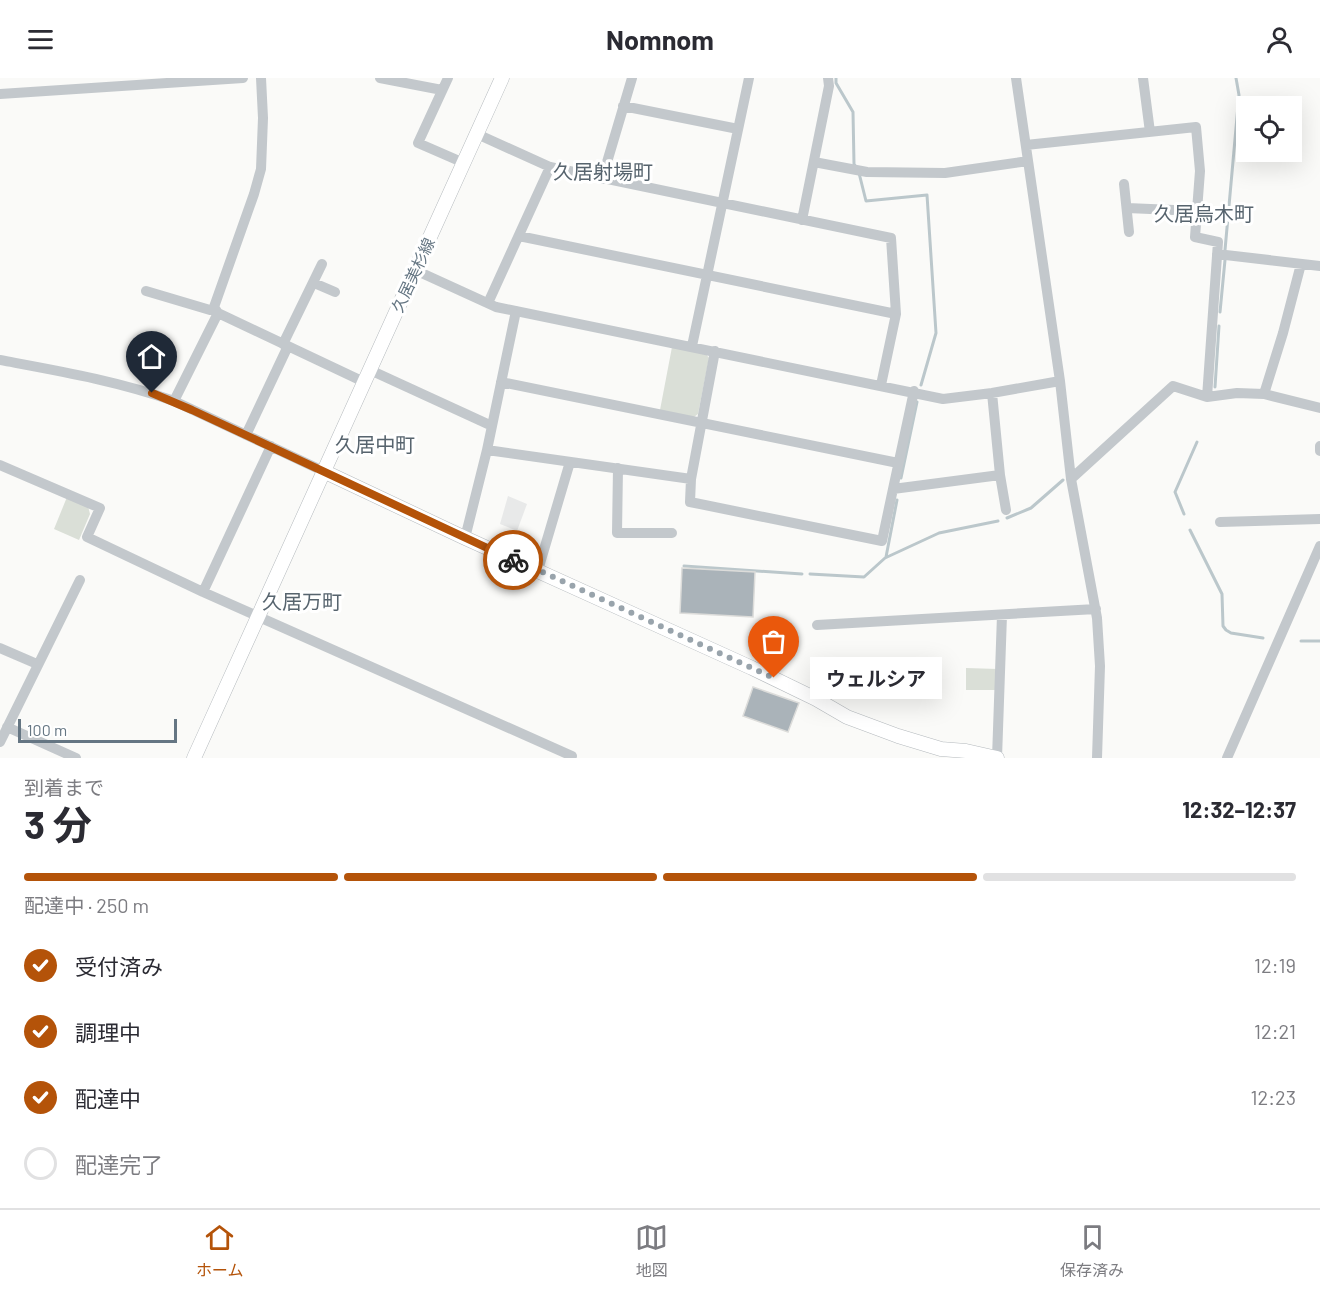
<!DOCTYPE html>
<html lang="ja">
<meta charset="utf-8">
<style>
body{margin:0;font-family:Barlow,"Noto Sans JP",sans-serif;background:#f2f2f3;color:#2b2b33;height:100vh;display:flex;flex-direction:column;font-size:22px;white-space:nowrap}
*{box-sizing:border-box;margin:0}
p{font-size:20px;color:#7c7c81}
.icon{flex:none;width:33px;height:33px;fill:none;stroke:currentColor;stroke-width:2;stroke-linecap:round;stroke-linejoin:round}
.map{position:relative;height:680px;overflow:hidden}
.sheet{display:flex;flex-direction:column;background:#fff;flex:1}
.sheet>*{flex:none}
.tools{position:absolute;left:1236px;top:18px;display:grid;gap:12px}
.tools a{display:grid;place-items:center;width:66px;height:66px;border-radius:0px;background:#fff;box-shadow:0 6px 24px #0002;font-size:30px}
.scale{position:absolute;left:18px;bottom:15px;width:159px;box-sizing:border-box;padding-left:6px;border:3px solid #657683;border-top:0;font-size:16px;line-height:21px;white-space:nowrap;color:#657683;-webkit-text-stroke:4px #fff;paint-order:stroke}
.pin{position:absolute;display:grid;place-items:center;width:51px;height:51px;color:#fff;margin:-62px -26px;border-radius:50% 50% 50% 0;rotate:-45deg;box-shadow:0 0 6px #0007}
.pin .icon{rotate:45deg}
.courier{position:absolute;display:grid;place-items:center;width:60px;height:60px;margin:-30px;border:4px solid #b45309;border-radius:50%;background:#fff;color:#222;box-shadow:0 2px 8px #0007}
.bubble{position:absolute;height:42px;border-radius:0px;background:#fff;box-shadow:0 6px 24px #0002;font-size:20px;font-weight:700;line-height:42px;text-align:center}
.summary em{font-style:normal;font-weight:700}
.summary div{display:flex;flex-direction:column-reverse}
.summary{display:flex;align-items:center;justify-content:space-between;height:102px;padding:0 24px}
h1{font-size:39px;font-weight:700;line-height:45px}
.bar{display:grid;grid-template-columns:repeat(4,1fr);gap:9px 6px;align-content:center;height:72px;padding:0 24px}
.bar i{height:8px;border-radius:4px;background:#e1e1e2}
.bar .selected{background:#b45309}
.bar p{grid-column:span 4}
ol{padding:0 24px;list-style:none}
li{display:flex;align-items:center;gap:18px;height:66px}
li p{margin-inline-start:auto}
li .icon{padding:6px;border-radius:50%;background:#b45309;color:#fff;stroke-width:4}
li:last-child{color:#7c7c81}
li i{width:33px;height:33px;border:3px solid #e1e1e2;border-radius:50%}
header{display:flex;justify-content:space-between;align-items:center;height:78px;padding:0 24px;background:#fff;font-size:27px;font-weight:700}
.menu{display:flex;justify-content:space-around;align-items:center;height:84px;border-top:2px solid #e1e1e2;background:#fff;font-size:16px;color:#7c7c81}
.menu a{display:grid;justify-items:center;gap:3px}
.menu .selected{color:#b45309}
.map>svg:first-child{display:block}
</style>
<header><svg class="icon" aria-label="menu" viewBox="0 0 24 24"><path d="M4 6h16M4 12h16M4 18h16"/></svg>Nomnom<svg class="icon" aria-label="person" viewBox="0 0 24 24"><circle cx="12" cy="8" r="4"/><path d="M4 21q1-7 8-7t8 7"/></svg></header>
<div class="map">
<svg width="1320" height="680" viewBox="0 0 1320 680">
<rect width="100%" height="100%" fill="#fafaf8"/>
<path fill="#e8e9e9" d="M508,418L527,426L517,453L500,446Z"/>
<path fill="#dadfd7" d="M672,269L706,276L709,280L698,336L694,339L660,332Z
M67,419L88,428L90,436L79,462L54,451Z
M966,590L998,591V612H966Z"/>
<g fill="none" stroke-linecap="round" stroke-linejoin="round">
<path stroke="#bbc7cb" stroke-width="3" d="M836,0V5L853,34L854,86L856,89
M859,95L866,123L927,117L936,255L921,307
M1225,172L1239,17L1236,0
M1220,234L1225,182
M1215,309L1219,248
M901,400L917,324
M1184,436L1175,414L1197,364
M1007,440L1031,430L1063,402
M1190,452L1222,516L1223,548L1226,552L1231,555L1263,560
M886,479L897,422
M684,488L802,496
M810,496L864,499L885,480L939,455L998,443
M1301,563H1320"/>
</g>
<path fill="#aab3b9" stroke="#dcdcda" stroke-width="1.5" d="M682,490L755,494L753,539L680,535Z
M753,609L799,625L788,654L743,638Z"/>
<g fill="none" stroke-linecap="round" stroke-linejoin="round">
<defs>
<path id="major" d="M323,393L465,460L752,590L816,621L847,639L898,658L941,671L966,673L997,680
M194,680L502,0"/>
</defs>
<use href="#major" stroke="#b5babe" stroke-width="15"/>
<path stroke="#c3c8cc" stroke-width="10" d="M261,0L263,40L261,91L254,116L214,229L218,235L364,304
M380,0L442,12
M448,0L418,65L464,85
M1016,0L1060,303L1071,401L1097,540L1100,588L1097,680
M1143,0L1150,54
M0,16L243,0
M623,28L738,51
M477,56L550,89L891,160L896,236L881,307
M1026,67L1196,49L1200,93L1195,159L1218,164L1207,319L1173,308L1071,401
M814,84L867,94L945,95L1028,83
M602,101L632,0
M1124,106L1129,154
M1127,130L1197,133
M802,142L829,8L828,0
M519,158L896,236
M1217,176L1320,188
M1301,186L1283,255L1264,316L1320,330
M415,192L496,229L943,321L992,315L1060,303
M314,205L335,214
M146,213L210,232L215,231
M488,225L550,89
M283,266L322,186
M692,268L749,0
M715,273L691,401L690,424L882,463L893,411L1000,397L992,315
M0,282C59,293 118,303 174,323L323,393
M370,292L492,348
M501,304L898,385
M1207,319L1237,315L1264,316
M174,323L218,235
M246,357L288,268
M1320,368V373
M487,372L691,401
M0,387L100,430L87,459L203,514L572,678L571,680
M618,390L617,455H672
M1000,397L1006,432
M893,411L914,313
M1220,444L1320,441
M465,460L487,372L516,233
M538,492L570,384
M203,514L271,368
M817,547L1096,531
M0,570L37,586
M7,649L76,680
M0,664L80,502
M997,680L1002,537
M1227,680L1320,468"/>
<use href="#major" stroke="#fff" stroke-width="14"/>
</g>
<g fill="none" stroke-linecap="round" stroke-linejoin="round">
<path stroke="#99a4ac" stroke-width="6" stroke-dasharray="0 10.8" d="M513,482L538,492L774,600"/>
<path stroke="#b45309" stroke-width="8" d="M152,315L192,332L513,482"/>
</g>
<g text-anchor="middle" stroke-width="6" stroke-linejoin="round" paint-order="stroke">
<g font-size="16" fill="#657683" stroke="#fff">
<text transform="translate(413 197) rotate(-65)" y="6">久居美杉線</text>
</g>
<g font-size="20" fill="#57646e" stroke="#fff">
<text x="603" y="101">久居射場町</text>
<text x="1204" y="143">久居烏木町</text>
<text x="375" y="374">久居中町</text>
<text x="302" y="531">久居万町</text>
</g>
</g>
</svg>
<div class="tools">
<a><svg class="icon" aria-label="locate" viewBox="0 0 24 24"><circle cx="12" cy="12" r="6"/><path d="M12 2v4M12 18v4M2 12h4M18 12h4"/></svg></a>
</div>
<div class="scale">100 m</div>
<div class="pin" style="left:774px;top:600px;background:#ea580c"><svg class="icon" aria-label="bag" viewBox="0 0 24 24"><path d="M5 8h14l-1 12H6zM9 8a3 3 0 0 1 6 0"/></svg></div>
<div class="pin" style="left:152px;top:315px;background:#1f2937"><svg class="icon" aria-label="home" viewBox="0 0 24 24"><path d="M3 11l9-7 9 7M6 9v11h12V9"/></svg></div>
<div class="courier" style="left:513px;top:482px"><svg class="icon" aria-label="bike" viewBox="0 0 24 24"><circle cx="6" cy="16" r="4"/><circle cx="18" cy="16" r="4"/><path d="M6 16l4-8h5l3 8M10 8l3 8H6M13 5h3"/></svg></div>
<div class="bubble" style="left:810px;top:579px;width:132px">ウェルシア</div>
</div>
<section class="sheet">
<div class="summary"><div><h1>3 分</h1><p>到着まで</p></div><em>12:32–12:37</em></div>
<div class="bar"><i class="selected"></i><i class="selected"></i><i class="selected"></i><i></i><p>配達中 · 250 m</p></div>
<ol>
<li><svg class="icon" aria-label="check" viewBox="0 0 24 24"><path d="M5 12l5 5 9-10"/></svg>受付済み<p>12:19</p></li>
<li><svg class="icon" aria-label="check" viewBox="0 0 24 24"><path d="M5 12l5 5 9-10"/></svg>調理中<p>12:21</p></li>
<li><svg class="icon" aria-label="check" viewBox="0 0 24 24"><path d="M5 12l5 5 9-10"/></svg>配達中<p>12:23</p></li>
<li><i></i>配達完了</li>
</ol>
</section>
<nav class="menu">
<a class="selected"><svg class="icon" aria-label="home" viewBox="0 0 24 24"><path d="M3 11l9-7 9 7M6 9v11h12V9"/></svg>ホーム</a>
<a><svg class="icon" aria-label="map" viewBox="0 0 24 24"><path d="M3 6l6-2 6 2 6-2v14l-6 2-6-2-6 2zM9 4v14M15 6v14"/></svg>地図</a>
<a><svg class="icon" aria-label="saved" viewBox="0 0 24 24"><path d="M7 4h10v16l-5-4-5 4z"/></svg>保存済み</a>
</nav>
